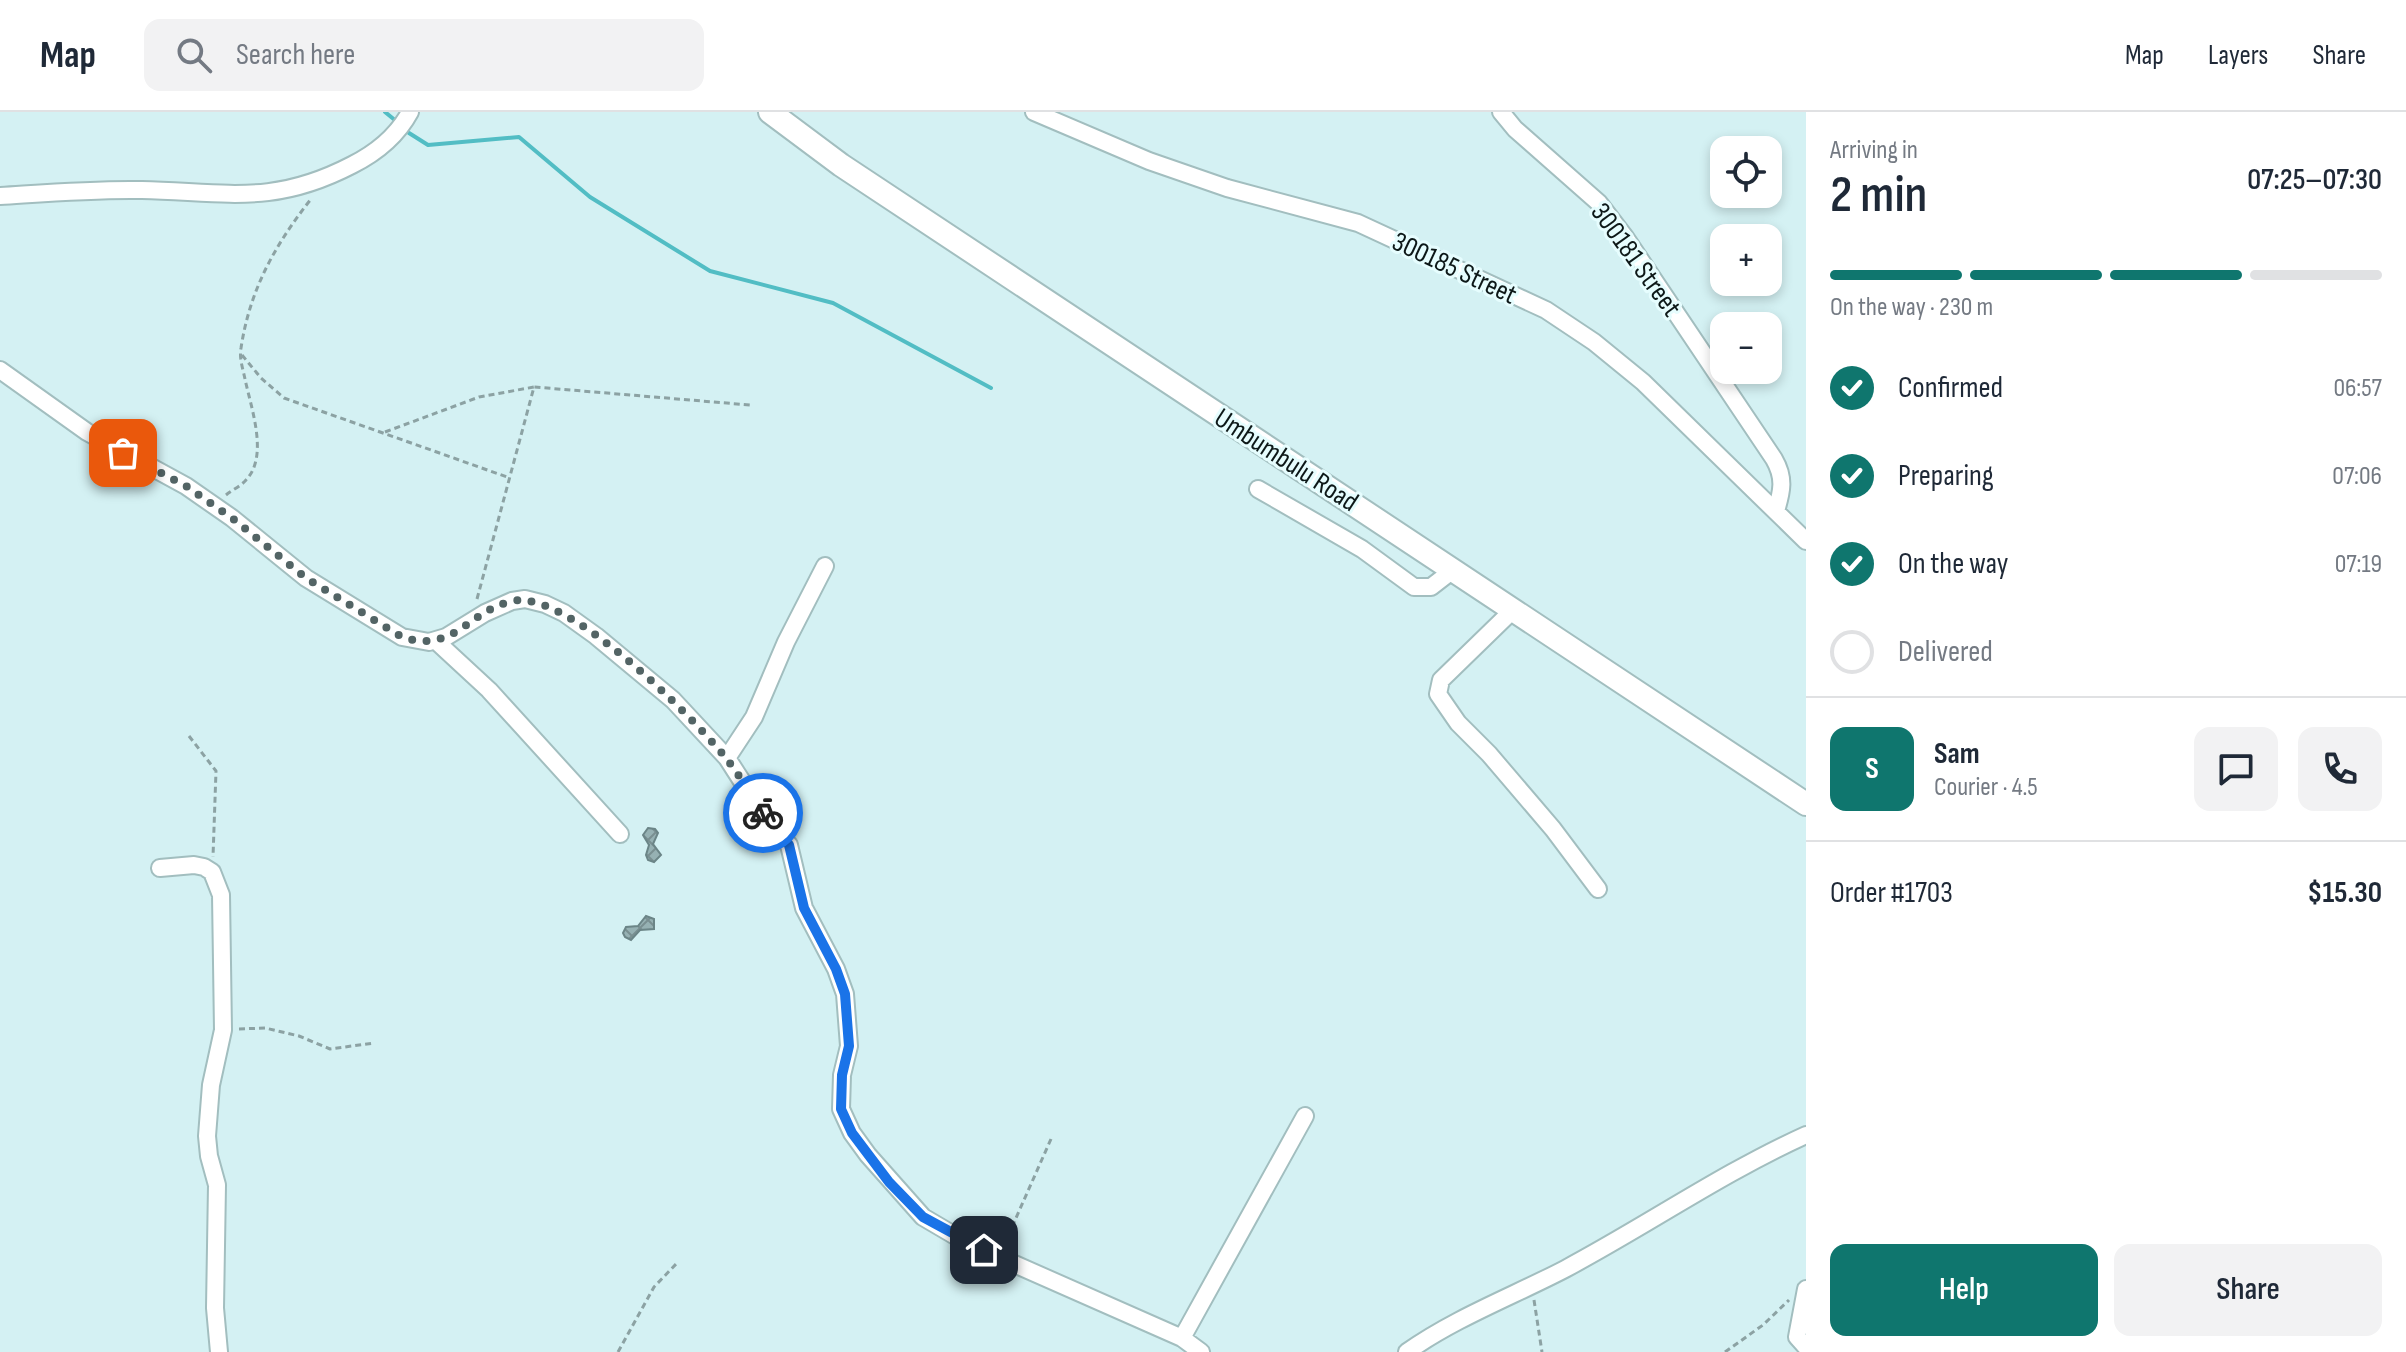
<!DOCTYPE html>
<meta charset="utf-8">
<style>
body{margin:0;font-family:"Sofia Sans Condensed",sans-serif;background:#f2f2f3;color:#1f2937;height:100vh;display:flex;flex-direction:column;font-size:30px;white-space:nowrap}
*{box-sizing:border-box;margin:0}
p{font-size:26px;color:#747a83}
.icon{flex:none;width:44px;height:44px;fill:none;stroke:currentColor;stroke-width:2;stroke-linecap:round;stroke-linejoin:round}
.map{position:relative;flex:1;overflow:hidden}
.drawer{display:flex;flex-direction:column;background:#fff;width:600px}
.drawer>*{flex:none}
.buttons{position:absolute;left:1710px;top:24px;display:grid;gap:16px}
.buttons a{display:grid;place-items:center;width:72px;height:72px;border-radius:16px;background:#fff;box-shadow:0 4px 12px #0003;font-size:40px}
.pin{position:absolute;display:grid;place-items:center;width:68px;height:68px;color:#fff;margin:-34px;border-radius:16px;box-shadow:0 4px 12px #0006}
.courier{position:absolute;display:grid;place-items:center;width:80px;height:80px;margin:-40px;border:6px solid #1a73e8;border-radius:50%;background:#fff;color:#222;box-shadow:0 2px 10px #0007}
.summary em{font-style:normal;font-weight:600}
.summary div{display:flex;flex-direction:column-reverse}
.summary{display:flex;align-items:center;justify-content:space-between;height:136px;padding:0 24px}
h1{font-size:52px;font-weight:600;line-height:60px}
.bar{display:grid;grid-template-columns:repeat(4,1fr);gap:12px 8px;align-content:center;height:96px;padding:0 24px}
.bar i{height:10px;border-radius:6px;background:#e0e1e3}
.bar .selected{background:#0f766e}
.bar p{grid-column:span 4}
.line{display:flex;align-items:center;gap:20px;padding:0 24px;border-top:2px solid #e0e1e3}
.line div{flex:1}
.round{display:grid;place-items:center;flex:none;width:84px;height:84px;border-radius:16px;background:#f2f2f3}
ol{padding:0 24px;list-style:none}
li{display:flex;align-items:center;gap:24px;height:88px}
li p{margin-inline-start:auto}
li .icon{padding:8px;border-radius:50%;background:#0f766e;color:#fff;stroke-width:4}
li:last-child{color:#747a83}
li i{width:44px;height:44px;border:4px solid #e0e1e3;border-radius:50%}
.button{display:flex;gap:16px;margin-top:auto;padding:16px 24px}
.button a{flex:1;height:92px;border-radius:16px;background:#0f766e;color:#fff;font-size:32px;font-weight:600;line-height:92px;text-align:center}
.button a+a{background:#f2f2f3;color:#1f2937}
header{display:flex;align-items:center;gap:48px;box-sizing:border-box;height:112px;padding:0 40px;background:#fff;border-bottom:2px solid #e0e1e3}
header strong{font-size:38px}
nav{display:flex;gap:44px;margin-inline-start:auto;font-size:28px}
.search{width:560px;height:72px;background:#f2f2f3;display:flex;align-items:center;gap:20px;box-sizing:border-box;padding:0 28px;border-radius:16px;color:#747a83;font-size:30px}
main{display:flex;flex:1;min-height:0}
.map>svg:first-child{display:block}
</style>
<header>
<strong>Map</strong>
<div class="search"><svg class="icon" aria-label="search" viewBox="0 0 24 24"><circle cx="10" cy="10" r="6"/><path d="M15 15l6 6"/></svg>Search here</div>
<nav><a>Map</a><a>Layers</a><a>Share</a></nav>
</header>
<main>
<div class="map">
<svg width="1806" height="1240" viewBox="0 0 1806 1240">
<defs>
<pattern id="building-cross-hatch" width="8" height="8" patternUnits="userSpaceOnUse" patternTransform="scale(2)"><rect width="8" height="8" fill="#96b1b3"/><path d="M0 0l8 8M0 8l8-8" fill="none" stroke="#798f91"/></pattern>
</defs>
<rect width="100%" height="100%" fill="#d4f1f3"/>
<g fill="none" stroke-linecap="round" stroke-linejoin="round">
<path stroke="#52bdc4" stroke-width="4" d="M385,0L396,9
M409,21L428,33L519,25L590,85L710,159L833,191L991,276"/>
</g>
<path fill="url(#building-cross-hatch)" stroke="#6b8587" stroke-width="2" d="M648,716L655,717L658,721L653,732L661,743L654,750L648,748L646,743L649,733L643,723Z
M646,804L654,807V817L640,818L631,828L625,825L623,821L626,815L638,814Z"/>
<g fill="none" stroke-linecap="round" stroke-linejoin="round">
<defs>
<path id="minor" d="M1034,0L1149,49L1227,76L1358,111L1546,198L1594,230L1643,270L1806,429
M1501,0L1515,17L1599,91L1625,125L1774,347C1785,366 1782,379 1776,399
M0,84C47,81 94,77 142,78C226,80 273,94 352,53C376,41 397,24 410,0
M0,258L87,320L186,374L232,406L306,466L402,525L429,530L446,525L485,501L512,489L525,487L545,492L564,501L596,524L673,588L727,646L763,702L789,733L804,796L836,857L845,882L849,934L842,963L841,997L852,1021L868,1043L923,1105L969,1132L1182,1226L1201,1240
M1258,377L1362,437L1414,475H1431L1453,458
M1514,497L1441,568L1438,582L1458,611L1489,642L1553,717L1598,777
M436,529L489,578L620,722
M727,646L754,605L786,530L825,454
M160,756L194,753L204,755L212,760L221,783L223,918L211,973L207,1024L209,1044L217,1073L215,1196L219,1240
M1806,1177L1797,1225L1806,1235
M1182,1226L1305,1004
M1407,1240C1455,1206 1513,1184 1565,1157C1646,1114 1722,1061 1806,1023"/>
<path id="major" d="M770,0L841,53L1806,692"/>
</defs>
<use href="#minor" stroke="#a2bebf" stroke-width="20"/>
<use href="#major" stroke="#a2bebf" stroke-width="26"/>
<path stroke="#8ca2a3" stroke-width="3" stroke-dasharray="6 4" stroke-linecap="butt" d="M242,243L261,266L284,286L510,366
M385,320L479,285L534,275
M226,383C232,378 241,374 246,368C269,344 251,296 245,267C243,257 239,246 241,236C250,177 275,133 311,87
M477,487L534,275L750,293
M189,624L216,659L213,745
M239,917L265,916L299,924L330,937L374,931
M1004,1133L1051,1027
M1534,1188L1542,1240
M618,1240L654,1175L677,1151
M1725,1240L1763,1213L1789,1188"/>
<use href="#minor" stroke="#fff" stroke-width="16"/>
<use href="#major" stroke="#fff" stroke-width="22"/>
</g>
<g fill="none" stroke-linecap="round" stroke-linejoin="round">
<path stroke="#536465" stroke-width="8" stroke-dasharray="0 14.4" d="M123,341L186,374L232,406L306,466L402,525C455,542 467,499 513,489C566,477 692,604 725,645C739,662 750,682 763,701"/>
<path stroke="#1a73e8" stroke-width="10" d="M763,701L789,733L804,796L836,857L845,882L849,934L842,963L841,997L852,1021L889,1070L923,1105L984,1138"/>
</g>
<g text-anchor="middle" stroke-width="6" stroke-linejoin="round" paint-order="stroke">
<g font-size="28" fill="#0d1818" stroke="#e6fdfe">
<text transform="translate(1637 147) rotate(54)" y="10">300181 Street</text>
<text transform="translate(1455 155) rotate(25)" y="10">300185 Street</text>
<text transform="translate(1287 347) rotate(33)" y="10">Umbumbulu Road</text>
</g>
</g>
</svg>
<div class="buttons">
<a><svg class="icon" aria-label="locate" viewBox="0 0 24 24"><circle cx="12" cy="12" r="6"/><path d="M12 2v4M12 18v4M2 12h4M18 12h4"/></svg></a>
<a>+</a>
<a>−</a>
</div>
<div class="pin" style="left:123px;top:341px;background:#ea580c"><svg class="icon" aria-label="bag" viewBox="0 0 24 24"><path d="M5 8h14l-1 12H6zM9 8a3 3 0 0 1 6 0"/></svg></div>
<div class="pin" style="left:984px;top:1138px;background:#1f2937"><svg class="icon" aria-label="home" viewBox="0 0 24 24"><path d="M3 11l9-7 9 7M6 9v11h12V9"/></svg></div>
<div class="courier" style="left:763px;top:701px"><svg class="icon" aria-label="bike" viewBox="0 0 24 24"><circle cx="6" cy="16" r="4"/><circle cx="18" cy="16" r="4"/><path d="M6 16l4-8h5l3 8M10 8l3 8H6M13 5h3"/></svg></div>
</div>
<section class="drawer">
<div class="summary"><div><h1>2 min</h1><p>Arriving in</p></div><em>07:25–07:30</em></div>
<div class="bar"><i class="selected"></i><i class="selected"></i><i class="selected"></i><i></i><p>On the way · 230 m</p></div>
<ol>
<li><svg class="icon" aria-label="check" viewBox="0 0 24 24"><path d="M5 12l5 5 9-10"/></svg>Confirmed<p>06:57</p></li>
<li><svg class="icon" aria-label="check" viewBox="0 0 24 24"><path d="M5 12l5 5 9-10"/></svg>Preparing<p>07:06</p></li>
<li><svg class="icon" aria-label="check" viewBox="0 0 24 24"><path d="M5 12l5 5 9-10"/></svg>On the way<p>07:19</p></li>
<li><i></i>Delivered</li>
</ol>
<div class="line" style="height:144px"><b class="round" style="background:#0f766e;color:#fff">S</b><div><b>Sam</b><p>Courier · 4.5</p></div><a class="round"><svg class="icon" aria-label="chat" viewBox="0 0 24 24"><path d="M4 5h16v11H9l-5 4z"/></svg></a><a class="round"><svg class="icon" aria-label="phone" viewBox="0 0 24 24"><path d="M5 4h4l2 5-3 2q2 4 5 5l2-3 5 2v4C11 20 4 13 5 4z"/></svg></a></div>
<div class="line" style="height:104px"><div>Order #1703</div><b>$15.30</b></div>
<div class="button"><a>Help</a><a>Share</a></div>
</section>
</main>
